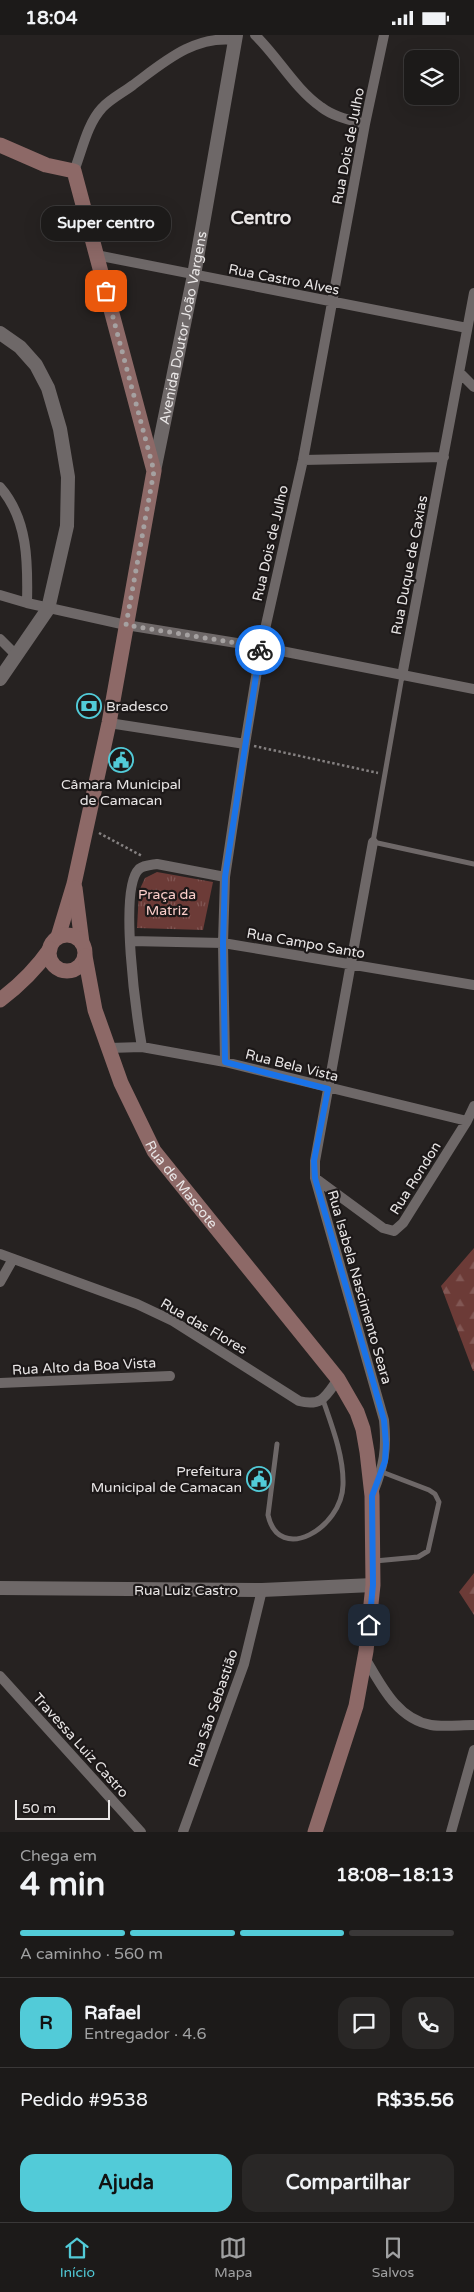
<!DOCTYPE html>
<html lang="pt">
<meta charset="utf-8">
<style>
body{margin:0;font-family:"Varela Round",sans-serif;background:#292726;color:#f1f3f6;height:100vh;display:flex;flex-direction:column;font-size:19px;white-space:nowrap}
*{box-sizing:border-box;margin:0}
p{font-size:16px;color:#a0a1a2}
.icon{flex:none;width:28px;height:28px;fill:none;stroke:currentColor;stroke-width:2;stroke-linecap:round;stroke-linejoin:round}
.map{position:relative;height:1797px;overflow:hidden}
.panel{display:flex;flex-direction:column;background:#1c1a19;flex:1}
.panel>*{flex:none}
.buttons{position:absolute;left:404px;top:15px;display:grid;gap:10px}
.buttons a{display:grid;place-items:center;width:55px;height:55px;border-radius:10px;background:#1c1a19;box-shadow:0 5px 20px #0002,0 0 0 1px #3a3838;font-size:25px}
.scale{position:absolute;left:15px;bottom:12px;width:95px;box-sizing:border-box;padding-left:5px;border:2px solid #e9e6e6;border-top:0;font-size:14px;line-height:18px;white-space:nowrap;color:#e9e6e6;-webkit-text-stroke:4px #1c1818;paint-order:stroke}
.pin{position:absolute;display:grid;place-items:center;width:42px;height:42px;color:#fff;margin:-21px;border-radius:10px;box-shadow:0 2px 8px #0006}
.courier{position:absolute;display:grid;place-items:center;width:50px;height:50px;margin:-25px;border:4px solid #1a73e8;border-radius:50%;background:#fff;color:#222;box-shadow:0 1px 6px #0007}
.bubble{position:absolute;height:35px;border-radius:15px;background:#1c1a19;box-shadow:0 5px 20px #0002,0 0 0 1px #3a3838;font-size:16px;font-weight:700;line-height:35px;text-align:center}
.overview em{font-style:normal;font-weight:700}
.overview div{display:flex;flex-direction:column-reverse}
.overview{display:flex;align-items:center;justify-content:space-between;height:85px;padding:0 20px}
h1{font-size:32px;font-weight:700;line-height:38px}
.bar{display:grid;grid-template-columns:repeat(4,1fr);gap:8px 5px;align-content:center;height:60px;padding:0 20px}
.bar i{height:6px;border-radius:4px;background:#3a3838}
.bar .current{background:#52cbd8}
.bar p{grid-column:span 4}
.line{display:flex;align-items:center;gap:12px;padding:0 20px;border-top:1px solid #3a3838}
.line div{flex:1}
.round{display:grid;place-items:center;flex:none;width:52px;height:52px;border-radius:15px;background:#292726}
.action{display:flex;gap:10px;margin-top:auto;padding:10px 20px}
.action a{flex:1;height:58px;border-radius:15px;background:#52cbd8;color:#111;font-size:20px;font-weight:700;line-height:58px;text-align:center}
.action a+a{background:#292726;color:#f1f3f6}
.status{display:flex;justify-content:space-between;align-items:center;height:35px;padding:0 25px;background:#1c1a19;direction:ltr}
.status svg{height:14px;fill:currentColor}
.tabs{display:flex;justify-content:space-around;align-items:center;height:70px;border-top:1px solid #3a3838;background:#1c1a19;font-size:14px;color:#a0a1a2}
.tabs a{display:grid;justify-items:center;gap:2px}
.tabs .current{color:#52cbd8}
.map>svg:first-child{display:block}
</style>
<div class="status"><b>18:04</b><svg viewBox="0 0 49 12"><path d="M0 12V9h3v3zM5 12V6h3v6zM10 12V3h3v9zM15 12V0h3v12zM26 1h20v11H26zM47 4h2v5h-2z"/></svg></div>
<div class="map">
<svg width="474" height="1797" viewBox="0 0 474 1797">
<defs>
<pattern id="forest-firs" width="22" height="20" patternUnits="userSpaceOnUse" patternTransform="scale(1.25)"><rect width="22" height="20" fill="#6c3b37"/><path d="M5 1l3.5 6h-7zM16 11l3.5 6h-7z" fill="#815754"/></pattern>
<pattern id="park-tufts" width="24" height="20" patternUnits="userSpaceOnUse" patternTransform="scale(1.25)"><rect width="24" height="20" fill="#6c3b37"/><path d="M3 7l-1-3M5 7V3M7 7l1-3M15 17l-1-3M17 17v-4M19 17l1-3" fill="none" stroke="#815754"/></pattern>
</defs>
<rect width="100%" height="100%" fill="#262221"/>
<path fill="url(#forest-firs)" d="M474,1213V1336H473L441,1251Z
M474,1538V1580L459,1557Z"/>
<path fill="url(#park-tufts)" d="M157,837L213,847L203,895L137,893L139,856L145,843Z"/>
<g fill="none" stroke-linecap="round" stroke-linejoin="round">
<path stroke="#858181" stroke-width="2.5" stroke-dasharray="2.5 2.5" stroke-linecap="butt" d="M254,711L378,738
M99,798L142,821"/>
<path stroke="#6e6868" stroke-width="5" d="M402,641L373,807L474,829
M277,1409L268,1480C279,1530 342,1493 343,1450C344,1422 332,1391 323,1365
M375,1526L418,1522L428,1516L439,1467L435,1459L429,1455L382,1437"/>
<path stroke="#6e6868" stroke-width="10" d="M255,0C278,22 295,54 321,72C334,82 350,85 365,89
M74,136C82,116 87,89 102,73C110,64 124,57 133,50C164,27 194,0 235,5
M96,220L467,293
M460,338L474,352
M303,425L444,422
M0,452C28,484 28,528 27,568L126,590L261,612L474,654
M0,560L27,568
M0,604L16,620
M402,641L474,258
M109,688L245,709
M373,807L315,1126V1143L384,1385C387,1415 384,1430 373,1458
M131,906L223,908L474,950
M142,1012C137,983 118,854 139,834C144,830 151,830 157,829L225,842
M109,1013L142,1012L225,1027L467,1086
M225,1027L223,908L225,842L245,709L261,612L303,425L365,89L384,0
M315,1143L383,1193L394,1196L403,1188L467,1086L474,1071
M0,1219L137,1269L173,1286L299,1366C322,1372 326,1361 338,1344
M0,1247L13,1224
M0,1348L170,1341
M365,1623C381,1650 397,1684 431,1690C444,1692 460,1690 474,1690
M0,1641L141,1797
M183,1797L244,1629L262,1555
M451,1797L474,1715"/>
<g stroke="#6e6868" stroke-width="14">
<path d="M0,298L20,312L36,330L48,353L60,394L68,442L67,491L48,574L0,644"/>
<path id="s1" d="M154,436L194,240L236,0"/>
<path d="M0,1553L262,1555L373,1550"/>
</g>
<g stroke="#8d6967" stroke-width="15">
<path d="M0,110L46,130L74,136L154,436L109,688L74,849L58,902"/>
<path d="M75,853L82,908"/>
<circle cx="67" cy="918" r="18"/>
<path id="s2" d="M85,921L95,975L121,1048L154,1116L338,1344L357,1377L363,1394L367,1417L372,1461L373,1550L366,1616L356,1671L315,1797"/>
<path d="M0,965C20,950 36,934 50,914"/>
</g>
</g>
<g fill="none" stroke-linecap="round" stroke-linejoin="round">
<path stroke="#a5a1a1" stroke-width="5" stroke-dasharray="0 9" d="M106,256L154,436L126,590L261,612L260,615"/>
<path stroke="#1a73e8" stroke-width="6" d="M260,615L225,842L223,908L225,1027L328,1054L314,1126L315,1143L384,1385L386,1409L385,1426L372,1461L373,1550L369,1590"/>
</g>
<defs>
<symbol id="bank-ring" viewBox="-11 -11 22 22"><circle r="9.5" fill="#1c1818" stroke="#52cbd8" stroke-width="1.5"/><path d="M-6-4H6V4H-6ZM0-2.3a2.3 2.3 0 1 0 0 4.6a2.3 2.3 0 1 0 0-4.6Z" fill="#52cbd8"/></symbol>
<symbol id="civic-ring" viewBox="-11 -11 22 22"><circle r="9.5" fill="#1c1818" stroke="#52cbd8" stroke-width="1.5"/><path d="M-.6-6.5H3V-4.5H.6V-3L4-1V1h2V6H-6V1h2V-1L-.6-3ZM-1.2 2.5V6h2.4V2.5Z" fill="#52cbd8"/></symbol>
</defs>
<g fill-rule="evenodd">
<use href="#bank-ring" x="75" y="657" width="28" height="28"/>
<use href="#civic-ring" x="107" y="711" width="28" height="28"/>
<use href="#civic-ring" x="245" y="1430" width="28" height="28"/>
</g>
<g text-anchor="middle" stroke-width="4.5" stroke-linejoin="round" paint-order="stroke">
<g font-size="14" fill="#e9e6e6" stroke="#1c1818">
<text transform="translate(348 111) rotate(-79)" y="5">Rua Dois de Julho</text>
<text transform="translate(284 244) rotate(11)" y="5">Rua Castro Alves</text>
<text dy="5" stroke="none"><textPath href="#s1" startOffset="146">Avenida Doutor João Vargens</textPath></text>
<text transform="translate(270 508) rotate(-77)" y="5">Rua Dois de Julho</text>
<text transform="translate(409 530) rotate(-79)" y="5">Rua Duque de Caxias</text>
<text transform="translate(306 908) rotate(10)" y="5">Rua Campo Santo</text>
<text transform="translate(292 1030) rotate(14)" y="5">Rua Bela Vista</text>
<text transform="translate(415 1143) rotate(-58)" y="5">Rua Rondon</text>
<text dy="5" stroke="none"><textPath href="#s2" startOffset="251">Rua de Mascote</textPath></text>
<text transform="translate(360 1252) rotate(74)" y="5">Rua Isabela Nascimento Seara</text>
<text transform="translate(204 1291) rotate(30)" y="5">Rua das Flores</text>
<text transform="translate(84 1331) rotate(-3)" y="5">Rua Alto da Boa Vista</text>
<text x="186" y="1560">Rua Luiz Castro</text>
<text transform="translate(213 1673) rotate(-71)" y="5">Rua São Sebastião</text>
<text transform="translate(81 1710) rotate(48)" y="5">Travessa Luiz Castro</text>
</g>
<g font-size="14" fill="#e9e6e6" stroke="#1c1818" text-anchor="start">
<text x="106" y="676">Bradesco</text>
<text x="121" y="754" text-anchor="middle">Câmara Municipal<tspan x="121" dy="16">de Camacan</tspan></text>
<text x="242" y="1441" text-anchor="end">Prefeitura<tspan x="242" dy="16">Municipal de Camacan</tspan></text>
</g>
<g font-size="14" fill="#fbceca" stroke="#1c1818">
<text x="167" y="864">Praça da<tspan x="167" dy="16">Matriz</tspan></text>
</g>
<g font-size="19" font-weight="bold" fill="#e9e6e6" stroke="#1c1818">
<text x="261" y="189">Centro</text>
</g>
</g>
</svg>
<div class="buttons">
<a><svg class="icon" aria-label="layers" viewBox="0 0 24 24"><path d="M12 4l9 5-9 5-9-5zM3 14l9 5 9-5"/></svg></a>
</div>
<div class="scale">50 m</div>
<div class="pin" style="left:106px;top:256px;background:#ea580c"><svg class="icon" aria-label="bag" viewBox="0 0 24 24"><path d="M5 8h14l-1 12H6zM9 8a3 3 0 0 1 6 0"/></svg></div>
<div class="pin" style="left:369px;top:1590px;background:#1f2937"><svg class="icon" aria-label="home" viewBox="0 0 24 24"><path d="M3 11l9-7 9 7M6 9v11h12V9"/></svg></div>
<div class="courier" style="left:260px;top:615px"><svg class="icon" aria-label="bike" viewBox="0 0 24 24"><circle cx="6" cy="16" r="4"/><circle cx="18" cy="16" r="4"/><path d="M6 16l4-8h5l3 8M10 8l3 8H6M13 5h3"/></svg></div>
<div class="bubble" style="left:41px;top:171px;width:130px">Super centro</div>
</div>
<section class="panel">
<div class="overview"><div><h1>4 min</h1><p>Chega em</p></div><em>18:08–18:13</em></div>
<div class="bar"><i class="current"></i><i class="current"></i><i class="current"></i><i></i><p>A caminho · 560 m</p></div>
<div class="line" style="height:90px"><b class="round" style="background:#52cbd8;color:#111">R</b><div><b>Rafael</b><p>Entregador · 4.6</p></div><a class="round"><svg class="icon" aria-label="chat" viewBox="0 0 24 24"><path d="M4 5h16v11H9l-5 4z"/></svg></a><a class="round"><svg class="icon" aria-label="phone" viewBox="0 0 24 24"><path d="M5 4h4l2 5-3 2q2 4 5 5l2-3 5 2v4C11 20 4 13 5 4z"/></svg></a></div>
<div class="line" style="height:65px"><div>Pedido #9538</div><b>R$35.56</b></div>
<div class="action"><a>Ajuda</a><a>Compartilhar</a></div>
</section>
<nav class="tabs">
<a class="current"><svg class="icon" aria-label="home" viewBox="0 0 24 24"><path d="M3 11l9-7 9 7M6 9v11h12V9"/></svg>Início</a>
<a><svg class="icon" aria-label="map" viewBox="0 0 24 24"><path d="M3 6l6-2 6 2 6-2v14l-6 2-6-2-6 2zM9 4v14M15 6v14"/></svg>Mapa</a>
<a><svg class="icon" aria-label="saved" viewBox="0 0 24 24"><path d="M7 4h10v16l-5-4-5 4z"/></svg>Salvos</a>
</nav>
